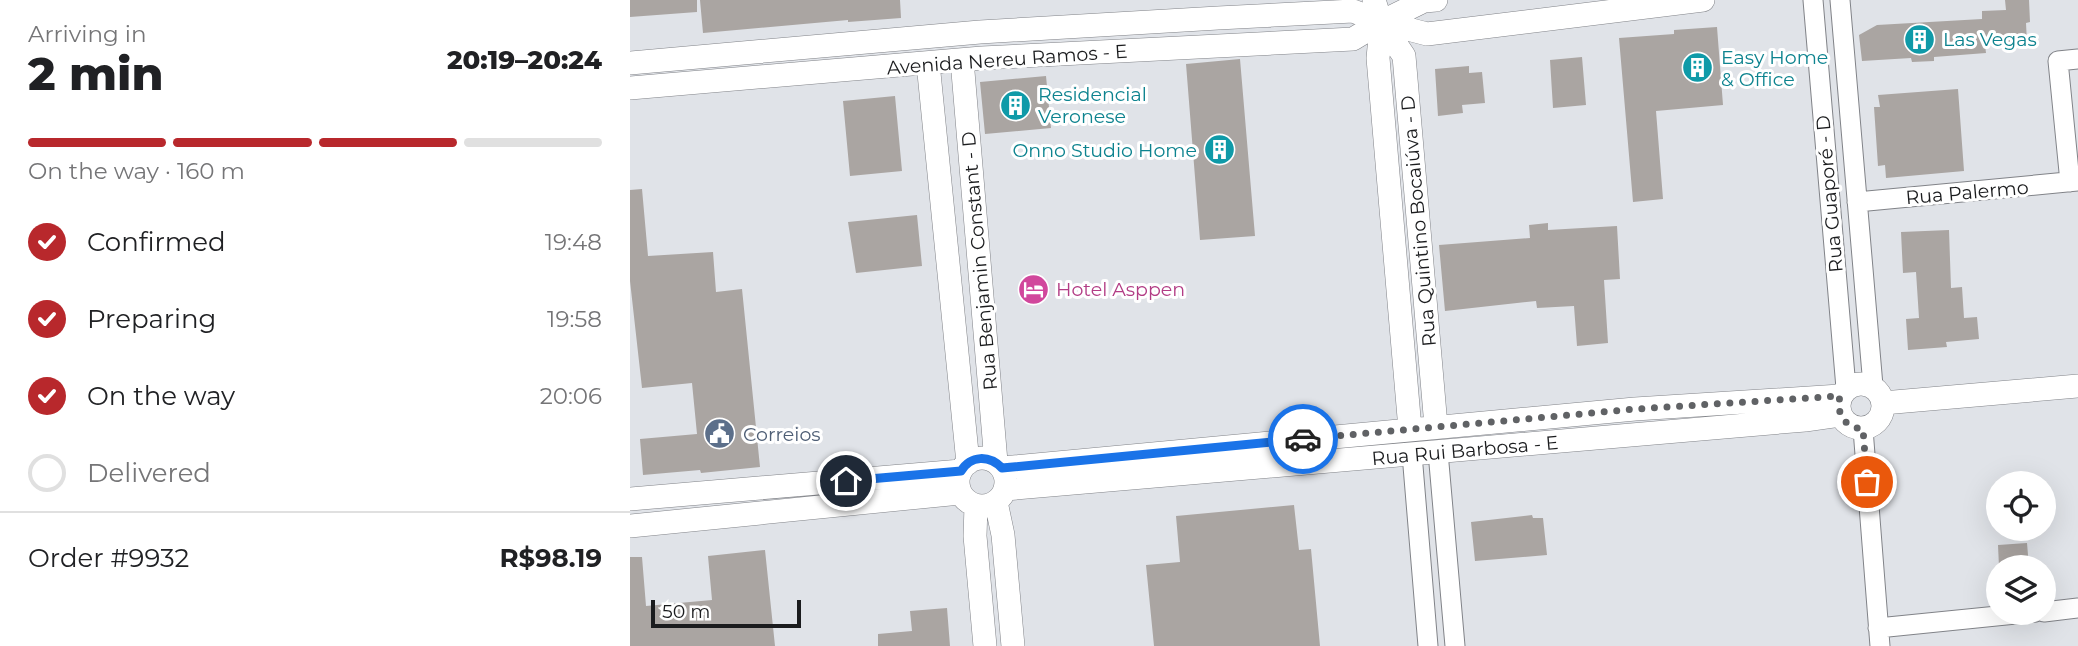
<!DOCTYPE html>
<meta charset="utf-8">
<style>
body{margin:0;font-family:Montserrat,sans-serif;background:#f6f6f6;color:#202124;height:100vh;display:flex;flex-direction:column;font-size:26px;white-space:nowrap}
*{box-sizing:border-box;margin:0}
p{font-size:23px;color:#757577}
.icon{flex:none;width:38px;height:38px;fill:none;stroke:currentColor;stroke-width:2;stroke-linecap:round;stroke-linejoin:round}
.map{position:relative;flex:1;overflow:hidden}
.sheet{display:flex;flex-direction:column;background:#fff;width:630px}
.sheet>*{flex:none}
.fabs{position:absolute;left:1356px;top:471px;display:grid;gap:14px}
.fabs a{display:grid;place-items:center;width:70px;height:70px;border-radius:50%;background:#fff;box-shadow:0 7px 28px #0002;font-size:35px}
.scale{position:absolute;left:21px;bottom:18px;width:150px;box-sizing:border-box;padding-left:7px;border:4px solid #1b1c1e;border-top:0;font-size:19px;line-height:24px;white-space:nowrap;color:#1b1c1e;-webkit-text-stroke:5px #fff;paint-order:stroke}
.pin{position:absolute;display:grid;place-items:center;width:60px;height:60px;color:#fff;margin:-30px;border:4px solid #fff;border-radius:50%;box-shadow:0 2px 7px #0007}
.courier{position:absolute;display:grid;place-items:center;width:70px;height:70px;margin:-35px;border:5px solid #1a73e8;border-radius:50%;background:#fff;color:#222;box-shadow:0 2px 9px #0007}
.head em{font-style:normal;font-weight:800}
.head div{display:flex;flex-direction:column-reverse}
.head{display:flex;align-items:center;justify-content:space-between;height:119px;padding:0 28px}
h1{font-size:46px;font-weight:800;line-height:52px}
.bar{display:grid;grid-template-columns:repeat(4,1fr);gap:10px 7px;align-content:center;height:84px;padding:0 28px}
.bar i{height:9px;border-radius:5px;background:#e0e0e0}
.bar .selected{background:#b8282c}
.bar p{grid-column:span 4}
.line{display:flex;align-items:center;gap:18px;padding:0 28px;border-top:2px solid #e0e0e0}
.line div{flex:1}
ol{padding:0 28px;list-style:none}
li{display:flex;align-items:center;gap:21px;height:77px}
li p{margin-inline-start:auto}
li .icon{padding:7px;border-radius:50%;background:#b8282c;color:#fff;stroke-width:4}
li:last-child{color:#757577}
li i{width:38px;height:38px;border:4px solid #e0e0e0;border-radius:50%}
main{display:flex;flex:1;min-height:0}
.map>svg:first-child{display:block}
</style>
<main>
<section class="sheet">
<div class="head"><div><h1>2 min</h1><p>Arriving in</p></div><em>20:19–20:24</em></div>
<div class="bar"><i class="selected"></i><i class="selected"></i><i class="selected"></i><i></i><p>On the way · 160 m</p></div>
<ol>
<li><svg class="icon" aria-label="check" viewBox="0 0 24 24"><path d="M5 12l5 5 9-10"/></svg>Confirmed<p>19:48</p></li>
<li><svg class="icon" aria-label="check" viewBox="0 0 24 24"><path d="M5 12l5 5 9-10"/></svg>Preparing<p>19:58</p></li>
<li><svg class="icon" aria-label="check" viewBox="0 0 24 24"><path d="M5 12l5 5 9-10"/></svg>On the way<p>20:06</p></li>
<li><i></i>Delivered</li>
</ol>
<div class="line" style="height:91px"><div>Order #9932</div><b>R$98.19</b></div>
</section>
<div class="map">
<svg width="1448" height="646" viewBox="0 0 1448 646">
<rect width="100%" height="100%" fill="#e0e3e8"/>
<path fill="#aaa5a2" d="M0,0H67V12L0,17Z
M70,0H270L271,18L218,22V20L73,33Z
M1375,0H1399L1400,22L1396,23L1397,43L1355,45L1356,53L1304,57V61L1282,62L1281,58L1232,61L1229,35L1247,25L1352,19V11L1376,10Z
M1087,27L1093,105L1026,111L1033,199L1003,202L989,38L1044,34V30Z
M952,57L956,105L923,108L920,60Z
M610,59L625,236L570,240L556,64Z
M839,66V73L852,72L855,103L832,105L833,113L808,116L805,69Z
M416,76L421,128L355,134L350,82Z
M1328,89L1334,171L1256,178L1255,165L1248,166L1244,107H1250L1248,95Z
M265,96L272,171L220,176L213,101Z
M12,189L18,256L83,252L86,292L112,289L130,467L71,473L70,470L13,475L10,439L67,434L62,383L12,388L0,281V190Z
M287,215L292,266L226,273L218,222Z
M918,223V230L987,226L990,279L974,280L978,343L947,346L944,306L907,308L906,301L815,311L809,245L900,238L899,225Z
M1319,230L1321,288L1332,287L1334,318L1347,317L1349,339L1316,342L1317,347L1278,350L1276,319L1289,318L1286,272L1273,273L1271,232Z
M664,505L669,550L681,549L690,646H524L516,565L550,562L546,516Z
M902,515L903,518H913L917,555L845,561L841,522Z
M1397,543L1399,567H1369L1368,545Z
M135,550L145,646H0V557H12L16,606L82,600L78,556Z
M317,608L320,646H248V634L282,631L280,611Z"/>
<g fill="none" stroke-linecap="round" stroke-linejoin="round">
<defs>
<path id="minor" d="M1183,0L1216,388
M1210,0L1243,386
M1440,182L1428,61L1448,59
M1227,202L1448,181
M1233,429L1250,646
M808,452L825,646
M782,454L798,646
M1414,612L1448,608
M1248,628L1406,612"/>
<path id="tertiary" d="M744,0L751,22L774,56L806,426
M752,17L748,58L780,429
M332,60L366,462
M0,63L350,32L588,18L723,11L751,22L794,1L806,0
M298,63L338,463
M0,88L352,58L723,39L751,22L797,34L1073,0
M1209 406a22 22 0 1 1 44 0a22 22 0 1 1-44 0Z
M1253,403L1448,386
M328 482a24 24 0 1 1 48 0a24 24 0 1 1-48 0Z
M372,468L1005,409L1210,396
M375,489L1175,420L1210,415
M0,499L331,471
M366,502L373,535L383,646
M346,506L345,536L355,646
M0,526L330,493"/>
</defs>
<use href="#minor" stroke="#818388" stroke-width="21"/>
<use href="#tertiary" stroke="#818388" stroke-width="24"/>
<use href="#minor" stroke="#fff" stroke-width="19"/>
<use href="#tertiary" stroke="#fff" stroke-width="23"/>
</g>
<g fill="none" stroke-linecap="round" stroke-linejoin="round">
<path stroke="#606265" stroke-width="7" stroke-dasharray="0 12.6" d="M673,439L1006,409L1210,396C1206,414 1214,427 1233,429L1237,482"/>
<path stroke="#1a73e8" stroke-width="9" d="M216,481L331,471C341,455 359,455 372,468L673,439"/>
</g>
<defs>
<symbol id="building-disc" viewBox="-11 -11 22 22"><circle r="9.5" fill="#0f9aa8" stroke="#fff"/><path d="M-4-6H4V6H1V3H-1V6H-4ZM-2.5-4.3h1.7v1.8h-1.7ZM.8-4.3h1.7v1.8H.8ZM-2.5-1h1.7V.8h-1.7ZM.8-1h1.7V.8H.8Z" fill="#fff"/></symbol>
<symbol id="hotel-disc" viewBox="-11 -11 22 22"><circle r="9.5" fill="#d1479c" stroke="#fff"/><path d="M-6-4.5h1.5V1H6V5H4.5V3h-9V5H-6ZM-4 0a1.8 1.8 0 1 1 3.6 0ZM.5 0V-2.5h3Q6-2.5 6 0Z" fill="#fff"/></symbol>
<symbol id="civic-disc" viewBox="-11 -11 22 22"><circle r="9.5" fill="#5c6f8a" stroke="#fff"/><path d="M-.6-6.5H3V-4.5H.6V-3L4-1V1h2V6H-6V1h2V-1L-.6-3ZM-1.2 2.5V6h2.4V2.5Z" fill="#fff"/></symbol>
</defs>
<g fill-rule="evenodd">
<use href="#building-disc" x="1272" y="22" width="35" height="35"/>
<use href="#building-disc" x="1050" y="50" width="35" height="35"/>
<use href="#building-disc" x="368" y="88" width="35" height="35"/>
<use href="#building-disc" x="572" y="132" width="35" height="35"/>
<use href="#hotel-disc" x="386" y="272" width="35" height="35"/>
<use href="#civic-disc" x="72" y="416" width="35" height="35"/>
</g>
<g text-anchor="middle" stroke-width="6" stroke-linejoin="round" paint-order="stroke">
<g font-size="19" fill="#0d838f" stroke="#fff" text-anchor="start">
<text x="1313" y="46">Las Vegas</text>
<text x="1091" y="64">Easy Home<tspan x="1091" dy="22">&amp; Office</tspan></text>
<text x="408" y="101">Residencial<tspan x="408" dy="22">Veronese</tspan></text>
<text x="567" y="157" text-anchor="end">Onno Studio Home</text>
</g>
<g font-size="19" fill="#1b1c1e" stroke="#fff">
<text transform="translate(377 59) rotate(-4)" y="7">Avenida Nereu Ramos - E</text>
<text transform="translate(1337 192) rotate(-5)" y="7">Rua Palermo</text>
<text transform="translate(1199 194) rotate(-95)" y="7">Rua Guaporé - D</text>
<text transform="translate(788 221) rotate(-95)" y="7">Rua Quintino Bocaiúva - D</text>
<text transform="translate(349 261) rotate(-95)" y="7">Rua Benjamin Constant - D</text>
<text transform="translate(835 450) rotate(-5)" y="7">Rua Rui Barbosa - E</text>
</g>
<g font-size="19" fill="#b23c85" stroke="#fff" text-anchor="start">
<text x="426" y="296">Hotel Asppen</text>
</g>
<g font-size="19" fill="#4e5e75" stroke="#fff" text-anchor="start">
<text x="113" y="441">Correios</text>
</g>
</g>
</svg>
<div class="fabs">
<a><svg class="icon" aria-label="locate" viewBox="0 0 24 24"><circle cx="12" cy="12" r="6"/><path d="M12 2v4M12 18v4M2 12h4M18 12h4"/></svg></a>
<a><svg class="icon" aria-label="layers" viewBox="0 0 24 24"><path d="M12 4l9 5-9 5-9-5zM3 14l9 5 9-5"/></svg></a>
</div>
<div class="scale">50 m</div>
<div class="pin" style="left:1237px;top:482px;background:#ea580c"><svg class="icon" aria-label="bag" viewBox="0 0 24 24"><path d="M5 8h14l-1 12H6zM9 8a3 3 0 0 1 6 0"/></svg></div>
<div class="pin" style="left:216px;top:481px;background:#1f2937"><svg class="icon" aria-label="home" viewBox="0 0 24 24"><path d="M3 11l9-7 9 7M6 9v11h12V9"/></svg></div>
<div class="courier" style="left:673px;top:439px"><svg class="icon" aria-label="car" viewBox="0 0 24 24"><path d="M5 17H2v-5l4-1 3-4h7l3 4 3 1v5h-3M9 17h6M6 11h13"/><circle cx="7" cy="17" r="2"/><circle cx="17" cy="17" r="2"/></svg></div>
</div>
</main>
